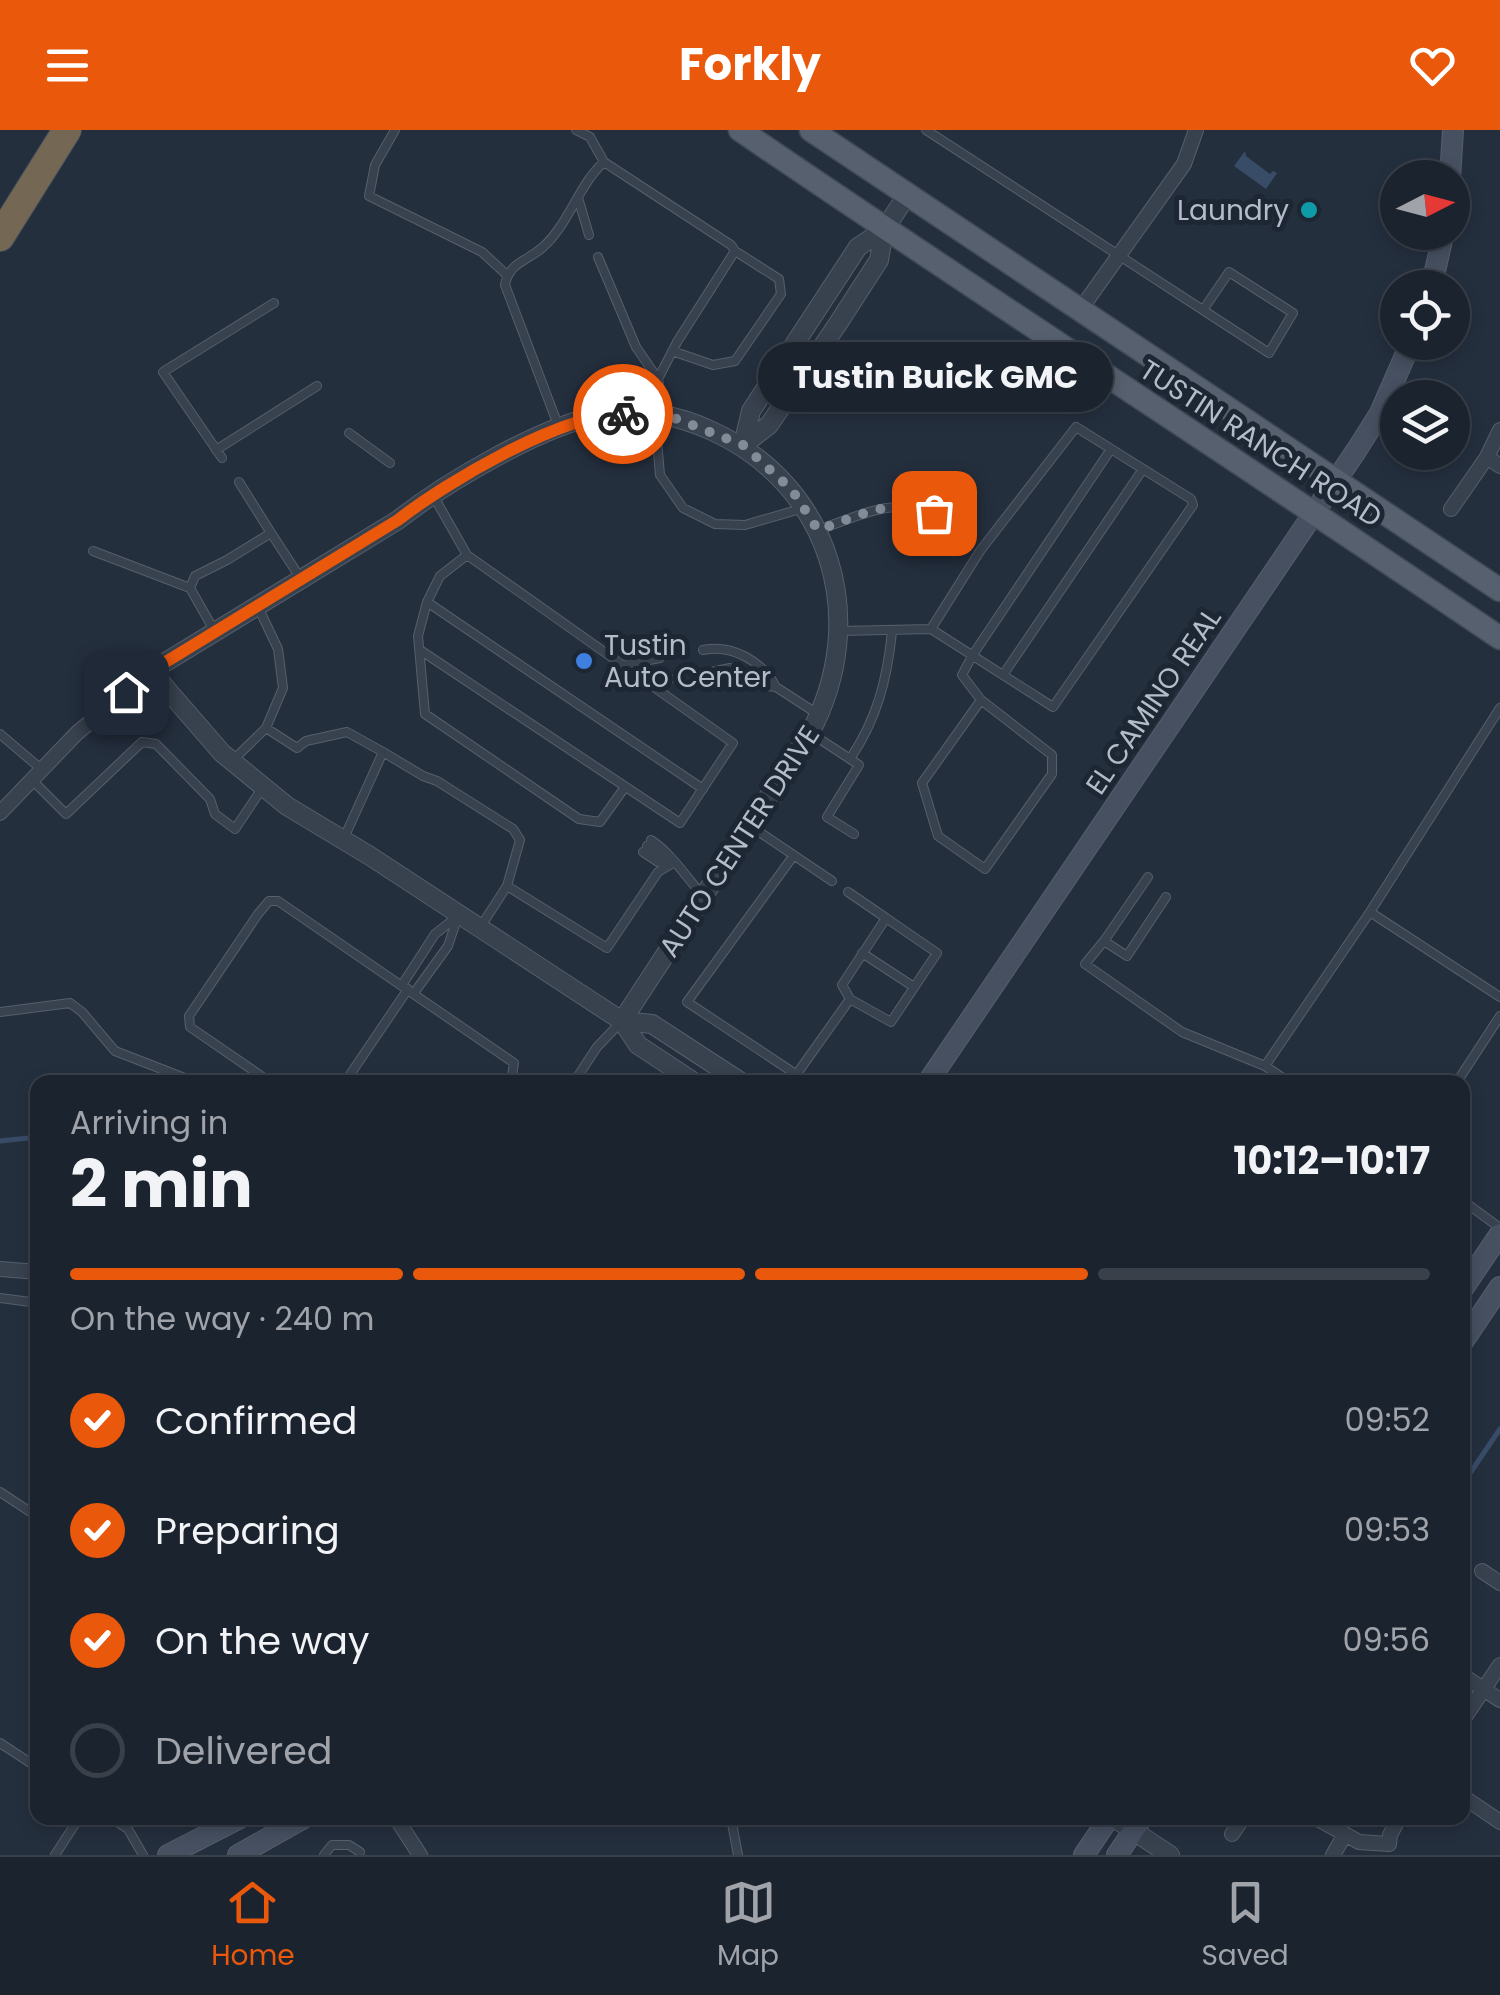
<!DOCTYPE html>
<meta charset="utf-8">
<style>
body{margin:0;font-family:Poppins,sans-serif;background:#242b36;color:#f1f3f6;height:100vh;display:flex;flex-direction:column;font-size:38px;white-space:nowrap}
*{box-sizing:border-box;margin:0}
p{font-size:32px;color:#a0a4aa}
.icon{flex:none;width:55px;height:55px;fill:none;stroke:currentColor;stroke-width:2;stroke-linecap:round;stroke-linejoin:round}
.map{position:relative;flex:1;overflow:hidden}
.side{position:absolute;left:30px;top:945px;width:1440px;height:750px;display:flex;flex-direction:column;background:#1b232e;border-radius:20px;box-shadow:0 5px 15px #0003,0 0 0 2px #39404a}
.side>*{flex:none}
.needle{width:65px;rotate:84deg}
.controls{position:absolute;left:1380px;top:30px;display:grid;gap:20px}
.controls a{display:grid;place-items:center;width:90px;height:90px;border-radius:50%;background:#1b232e;box-shadow:0 5px 15px #0003,0 0 0 2px #39404a;font-size:50px}
.pin{position:absolute;display:grid;place-items:center;width:85px;height:85px;color:#fff;margin:-42px;border-radius:20px;box-shadow:0 5px 15px #0006}
.courier{position:absolute;display:grid;place-items:center;width:100px;height:100px;margin:-50px;border:8px solid #ea580c;border-radius:50%;background:#fff;color:#222;box-shadow:0 2px 12px #0007}
.bubble{position:absolute;height:70px;border-radius:35px;background:#1b232e;box-shadow:0 5px 15px #0003,0 0 0 2px #39404a;font-size:32px;font-weight:700;line-height:70px;text-align:center}
.overview em{font-style:normal;font-weight:700}
.overview div{display:flex;flex-direction:column-reverse}
.overview{display:flex;align-items:center;justify-content:space-between;height:170px;padding:0 40px}
h1{font-size:65px;font-weight:700;line-height:75px}
.bar{display:grid;grid-template-columns:repeat(4,1fr);gap:15px 10px;align-content:center;height:120px;padding:0 40px}
.bar i{height:12px;border-radius:8px;background:#39404a}
.bar .selected{background:#ea580c}
.bar p{grid-column:span 4}
ol{padding:0 40px;list-style:none}
li{display:flex;align-items:center;gap:30px;height:110px}
li p{margin-inline-start:auto}
li .icon{padding:10px;border-radius:50%;background:#ea580c;color:#fff;stroke-width:4}
li:last-child{color:#a0a4aa}
li i{width:55px;height:55px;border:5px solid #39404a;border-radius:50%}
header{display:flex;justify-content:space-between;align-items:center;height:130px;padding:0 40px;background:#ea580c;color:#fff;font-size:45px;font-weight:700}
.menu{display:flex;justify-content:space-around;align-items:center;height:140px;border-top:2px solid #39404a;background:#1b232e;font-size:28px;color:#a0a4aa}
.menu a{display:grid;justify-items:center;gap:5px}
.menu .selected{color:#ea580c}
.map>svg:first-child{display:block}
</style>
<header><svg class="icon" aria-label="menu" viewBox="0 0 24 24"><path d="M4 6h16M4 12h16M4 18h16"/></svg>Forkly<svg class="icon" aria-label="heart" viewBox="0 0 24 24"><path d="M12 20l-8-8c-3-5 5-10 8-4 3-6 11-1 8 4z"/></svg></header>
<div class="map">
<svg width="1500" height="1725" viewBox="0 0 1500 1725">
<rect width="100%" height="100%" fill="#242f3e"/>
<path fill="#394c67" d="M1245,21L1246,26L1270,44L1273,41L1277,43L1266,59L1234,36Z"/>
<g fill="none" stroke-linecap="round" stroke-linejoin="round">
<path stroke="#394c67" stroke-width="5" d="M0,1011L38,1007
M1462,1355L1500,1299"/>
<defs>
<path id="service" d="M395,0L375,35L369,66L482,122L507,145
M576,0L590,7L604,32
M926,0L1269,223L1293,183L1229,142L1203,180
M578,68L589,105
M598,127L636,217L658,249
M672,221L713,235L735,231L781,164L779,149L735,121
M655,287L660,345L683,378L715,394L745,395L804,378
M558,295L505,155C509,132 528,131 543,117C569,94 579,54 604,32L731,115L735,121L677,212L658,249L664,284
M349,303L390,333
M216,320L317,256
M222,328L163,242L274,173
M239,352L271,403
M818,400C859,386 891,367 933,383
M93,421L190,458L215,502
M190,458L195,446L227,430L271,403L301,449
M427,472L440,446L467,425L434,367
M259,479L278,519L283,558L266,598L297,618L306,611L347,602L383,622
M840,501L931,499L1053,577L1193,375L1191,369L1076,297L980,421L931,499
M420,520L680,693L733,613L467,425
M703,520C732,514 762,531 776,557
M623,535L660,528
M707,543L730,538L737,541L757,555L776,557L816,583
M1003,545L1143,339
M650,554L670,549
M981,570L1052,625V644L985,739L938,706L922,653L981,570L962,545L972,526L1111,319
M0,604L40,638
M812,604L850,629C877,589 887,550 892,502
M850,629L859,635L827,687L854,704
M233,630L266,598
M32,650L66,684L142,612L156,614L210,669L215,684L235,699L263,657
M625,657L600,692L579,689L425,584L418,506L427,472L703,659
M749,695L832,751
M344,708L383,622L423,646L437,651L513,699L520,710L507,756
M651,710C672,724 686,747 703,766
M647,716L669,730
M643,722L658,732L673,733
M794,725L687,872L797,945
M1166,767L1127,826L1104,811L1085,834L1182,902L1265,936L1289,952
M1370,782L1500,867
M481,796L507,756L607,818L658,742L673,733
M1104,811L1148,747
M862,823L914,857
M402,855L435,804L458,786
M414,863L448,816L458,786
M850,869L891,892L937,823L886,788
M0,882L70,873L82,882L115,921L195,952
M1265,936L1370,782L1500,578
M270,952L190,897L189,886L258,784L269,771H278L514,933L511,952
M345,952L408,859
M574,952L597,917L622,891
M791,952L850,869L842,855L886,788L848,762
M1457,952L1500,886
M1462,1070L1500,1098
M0,1168L38,1173
M0,1362L38,1387
M0,1613L38,1638
M111,1688L128,1699L143,1725
M731,1688L738,1725
M55,1725L79,1688
M324,1725L332,1715H349L360,1722"/>
<path id="minor" d="M1080,180L1184,34L1196,0
M1487,327L1500,336
M1451,379L1487,327L1500,300
M0,683L77,603L151,541
M0,1139L38,1142
M1482,1441L1500,1453
M1462,1545L1500,1570
M1462,1591L1500,1535
M1462,1666L1500,1692
M396,1688L420,1725
M1316,1688L1359,1712L1389,1714
M1232,1704L1243,1688
M1389,1714L1390,1705L1399,1688
M1333,1725L1344,1706"/>
<path id="tertiary" d="M743,315L751,281L788,224L858,117L884,100L907,65
M743,315L769,295L839,192L879,130L884,100
M622,891L810,603C871,489 831,355 712,301C678,285 637,277 600,285C541,296 445,353 398,390L151,541L222,623L287,676L370,726L622,891L638,915L694,952
M622,891L652,894L741,952
M1114,1688L1170,1725"/>
<path id="secondary" d="M1450,48L1453,0
M1431,158L1444,102
M928,952L1356,321L1380,283L1411,212
M1462,1160L1500,1104
M1462,1213L1500,1157
M168,1725L240,1688
M238,1725L304,1688
M1084,1725L1109,1688
M1117,1725L1142,1688"/>
<path id="primary" d="M740,0C992,172 1248,337 1500,508
M811,0L1500,460"/>
<path id="motorway" d="M0,107L67,0"/>
</defs>
<use href="#service" stroke="#565f6c" stroke-width="10"/>
<use href="#minor" stroke="#565f6c" stroke-width="16"/>
<use href="#tertiary" stroke="#565f6c" stroke-width="20"/>
<use href="#secondary" stroke="#565f6c" stroke-width="22"/>
<use href="#primary" stroke="#414a57" stroke-width="25"/>
<use href="#motorway" stroke="#434c59" stroke-width="30"/>
<use href="#service" stroke="#38414e" stroke-width="8"/>
<use href="#minor" stroke="#38414e" stroke-width="14"/>
<use href="#tertiary" stroke="#38414e" stroke-width="18"/>
<use href="#secondary" stroke="#465061" stroke-width="20"/>
<use href="#primary" stroke="#56606e" stroke-width="22"/>
<use href="#motorway" stroke="#746855" stroke-width="28"/>
</g>
<g fill="none" stroke-linecap="round" stroke-linejoin="round">
<path stroke="#828b98" stroke-width="10" stroke-dasharray="0 18" d="M623,284H664L743,315L792,360L818,400C860,386 890,367 934,383"/>
<path stroke="#ea580c" stroke-width="12" d="M126,562L151,541L398,390C447,352 561,284 623,284"/>
</g>
<circle fill="#0f9aa8" stroke="#1d2633" stroke-width="4" cx="1309" cy="80" r="10"/>
<circle fill="#3f7fe0" stroke="#1d2633" stroke-width="4" cx="584" cy="531" r="10"/>
<g text-anchor="middle" stroke-width="10" stroke-linejoin="round" paint-order="stroke">
<g font-size="28" fill="#b4bcc9" stroke="#1d2633" text-anchor="end">
<text x="1289" y="90">Laundry</text>
<text x="604" y="525" text-anchor="start">Tustin<tspan x="604" dy="32">Auto Center</tspan></text>
</g>
<g font-size="28" fill="#b4bcc9" stroke="#1d2633">
<text transform="translate(1261 313) rotate(33)" y="10">TUSTIN RANCH ROAD</text>
<text transform="translate(1153 571) rotate(-56)" y="10">EL CAMINO REAL</text>
<text transform="translate(739 711) rotate(-57)" y="10">AUTO CENTER DRIVE</text>
</g>
</g>
</svg>
<div class="controls">
<a><svg class="needle" viewBox="-14 -14 28 28"><path d="M0-13l5 13h-10z" fill="#e53935"/><path d="M0 13l5-13h-10z" fill="#a0a4aa"/></svg></a>
<a><svg class="icon" aria-label="locate" viewBox="0 0 24 24"><circle cx="12" cy="12" r="6"/><path d="M12 2v4M12 18v4M2 12h4M18 12h4"/></svg></a>
<a><svg class="icon" aria-label="layers" viewBox="0 0 24 24"><path d="M12 4l9 5-9 5-9-5zM3 14l9 5 9-5"/></svg></a>
</div>
<div class="pin" style="left:934px;top:383px;background:#ea580c"><svg class="icon" aria-label="bag" viewBox="0 0 24 24"><path d="M5 8h14l-1 12H6zM9 8a3 3 0 0 1 6 0"/></svg></div>
<div class="pin" style="left:126px;top:562px;background:#1f2937"><svg class="icon" aria-label="home" viewBox="0 0 24 24"><path d="M3 11l9-7 9 7M6 9v11h12V9"/></svg></div>
<div class="courier" style="left:623px;top:284px"><svg class="icon" aria-label="bike" viewBox="0 0 24 24"><circle cx="6" cy="16" r="4"/><circle cx="18" cy="16" r="4"/><path d="M6 16l4-8h5l3 8M10 8l3 8H6M13 5h3"/></svg></div>
<div class="bubble" style="left:758px;top:212px;width:355px">Tustin Buick GMC</div>
<section class="side">
<div class="overview"><div><h1>2 min</h1><p>Arriving in</p></div><em>10:12–10:17</em></div>
<div class="bar"><i class="selected"></i><i class="selected"></i><i class="selected"></i><i></i><p>On the way · 240 m</p></div>
<ol>
<li><svg class="icon" aria-label="check" viewBox="0 0 24 24"><path d="M5 12l5 5 9-10"/></svg>Confirmed<p>09:52</p></li>
<li><svg class="icon" aria-label="check" viewBox="0 0 24 24"><path d="M5 12l5 5 9-10"/></svg>Preparing<p>09:53</p></li>
<li><svg class="icon" aria-label="check" viewBox="0 0 24 24"><path d="M5 12l5 5 9-10"/></svg>On the way<p>09:56</p></li>
<li><i></i>Delivered</li>
</ol>
</section>
</div>
<nav class="menu">
<a class="selected"><svg class="icon" aria-label="home" viewBox="0 0 24 24"><path d="M3 11l9-7 9 7M6 9v11h12V9"/></svg>Home</a>
<a><svg class="icon" aria-label="map" viewBox="0 0 24 24"><path d="M3 6l6-2 6 2 6-2v14l-6 2-6-2-6 2zM9 4v14M15 6v14"/></svg>Map</a>
<a><svg class="icon" aria-label="saved" viewBox="0 0 24 24"><path d="M7 4h10v16l-5-4-5 4z"/></svg>Saved</a>
</nav>
